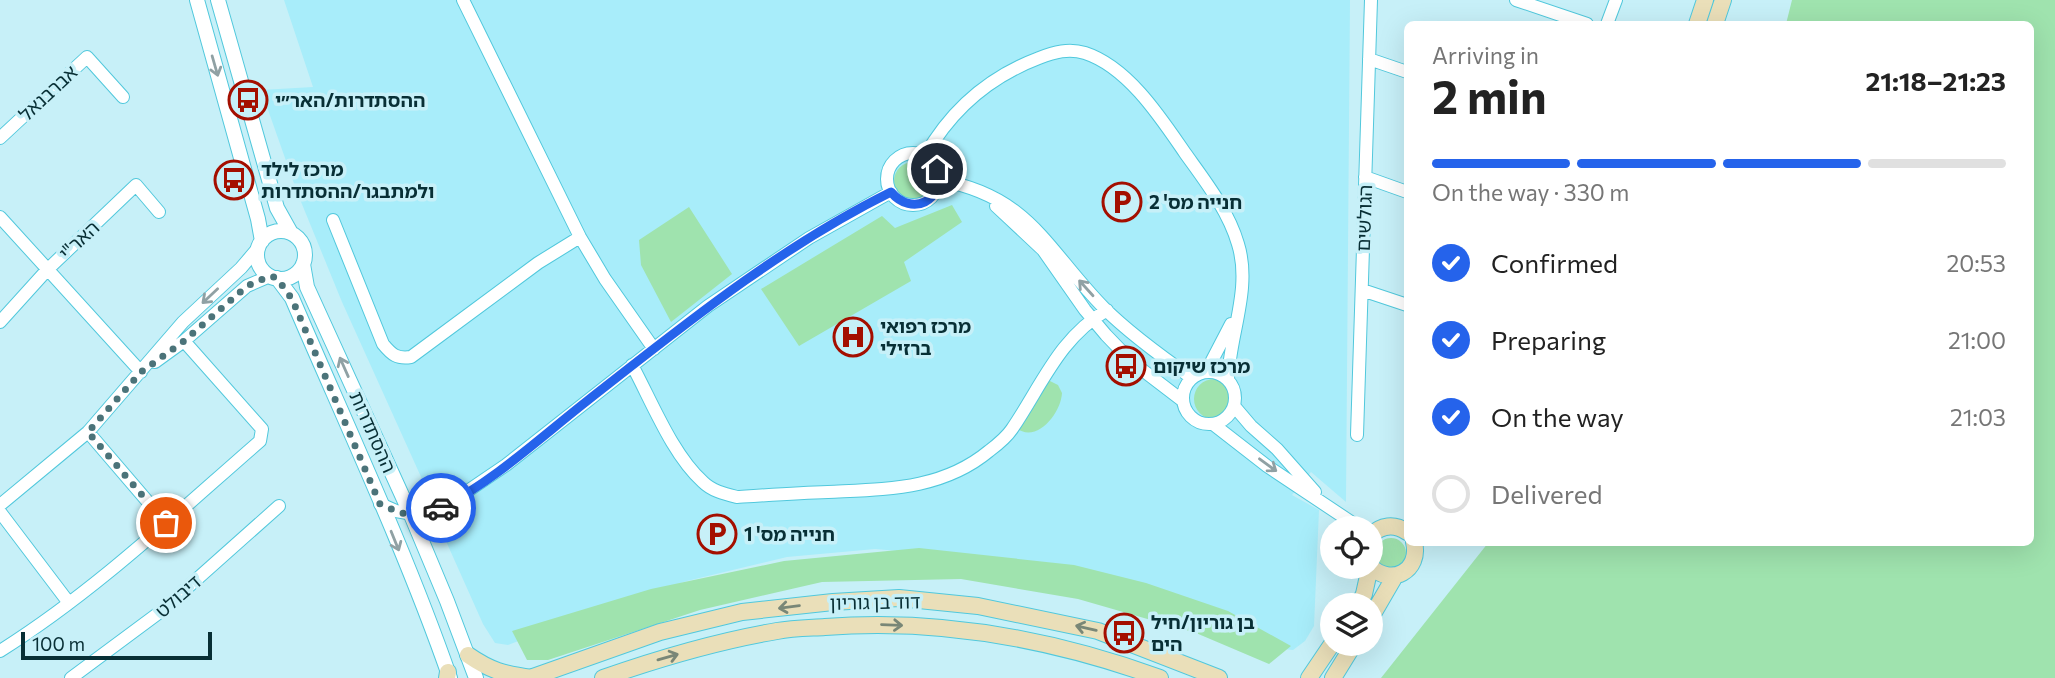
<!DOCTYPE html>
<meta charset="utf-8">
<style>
body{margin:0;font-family:Commissioner,"Noto Sans Hebrew",sans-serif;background:#f2f2f2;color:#222;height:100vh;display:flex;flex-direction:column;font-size:26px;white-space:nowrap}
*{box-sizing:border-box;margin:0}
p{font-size:23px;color:#767676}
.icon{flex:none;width:38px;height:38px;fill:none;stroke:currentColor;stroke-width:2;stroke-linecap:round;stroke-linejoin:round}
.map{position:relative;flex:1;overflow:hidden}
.drawer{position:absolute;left:1404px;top:21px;width:630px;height:525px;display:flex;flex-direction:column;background:#fff;border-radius:10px;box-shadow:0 7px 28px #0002}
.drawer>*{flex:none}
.tools{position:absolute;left:1320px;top:516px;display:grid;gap:14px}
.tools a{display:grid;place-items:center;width:63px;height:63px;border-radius:50%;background:#fff;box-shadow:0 7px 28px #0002;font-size:35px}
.scale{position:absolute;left:21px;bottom:18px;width:191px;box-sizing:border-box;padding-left:7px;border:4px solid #082f35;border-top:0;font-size:19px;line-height:24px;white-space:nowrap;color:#082f35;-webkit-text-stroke:5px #c7f0f8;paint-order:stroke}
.pin{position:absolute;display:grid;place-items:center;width:60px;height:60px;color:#fff;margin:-30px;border:4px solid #fff;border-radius:50%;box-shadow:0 2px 7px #0007}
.courier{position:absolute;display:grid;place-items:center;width:70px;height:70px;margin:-35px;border:5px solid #2563eb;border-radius:50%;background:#fff;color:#222;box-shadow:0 2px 9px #0007}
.summary em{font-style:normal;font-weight:700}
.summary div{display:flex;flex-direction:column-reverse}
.summary{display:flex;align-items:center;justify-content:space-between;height:119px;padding:0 28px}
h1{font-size:46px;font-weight:700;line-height:52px}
.bar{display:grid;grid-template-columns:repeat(4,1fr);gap:10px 7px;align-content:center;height:84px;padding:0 28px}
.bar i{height:9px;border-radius:5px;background:#e0e0e0}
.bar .selected{background:#2563eb}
.bar p{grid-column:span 4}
ol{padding:0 28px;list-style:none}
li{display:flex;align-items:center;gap:21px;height:77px}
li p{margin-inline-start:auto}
li .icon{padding:7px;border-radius:50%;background:#2563eb;color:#fff;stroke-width:4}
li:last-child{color:#767676}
li i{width:38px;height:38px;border:4px solid #e0e0e0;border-radius:50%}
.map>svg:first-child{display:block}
</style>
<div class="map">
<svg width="2055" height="678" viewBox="0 0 2055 678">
<rect width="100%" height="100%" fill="#c7f0f8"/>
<path fill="#a8edfa" d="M284,0H1350L1346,502L1311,472L1292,495L1319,510L1314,626L1305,641L1293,650L1274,648L944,555L875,549L787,557L687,581L599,610L508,645L495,643L483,624L441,530L463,511L449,491L431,499L342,302L297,192L261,90L313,87Z"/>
<path fill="#9fe3ae" d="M1792,0H2055V678H1381L1488,543L2030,542V24H1786Z
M894 181a19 19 0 1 1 38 0a19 19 0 1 1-38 0Z
M952,205L962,222L904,262L911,281L799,346L761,289L882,216L895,228Z
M689,207L732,274L671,322L641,265L639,240Z
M1194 399a20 20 0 1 1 40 0a20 20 0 1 1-40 0Z
M1048,380L1058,385L1062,393C1061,413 1037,444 1016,428Z
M1376 553a15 15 0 1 1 30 0a15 15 0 1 1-30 0Z
M919,548L1074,565L1146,583L1228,611L1291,646L1269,664L1196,633L1078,599L961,579L822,582L700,610L548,660H527L512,631L651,589L784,561Z"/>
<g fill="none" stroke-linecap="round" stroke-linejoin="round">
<defs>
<path id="minor" d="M463,0L580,237L605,279L654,349
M1516,0L1587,24
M1607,24L1616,0
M1369,59L1407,72
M0,138L87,57L123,97
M887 179a26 26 0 1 1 52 0a26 26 0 1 1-52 0Z
M925,156C951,110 989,77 1039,58C1054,52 1069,48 1085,53C1128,67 1161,118 1185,153C1205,181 1228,210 1238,244C1252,289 1229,336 1228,380
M1365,177L1407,192
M939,180C1030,196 1046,249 1104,308C1130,334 1162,357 1192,378
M996,206L1043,250L1085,310L1106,335L1132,362L1183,401
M0,217L141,372
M333,220L383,344C392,355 397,359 411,357L538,263L580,237
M1362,290L1407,305
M0,322L47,270L136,185L159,212
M155,362L184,341L247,286L270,276
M632,365C652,402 672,454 703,482C712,491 725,494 737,497C768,495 798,493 828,492C886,489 942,490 989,451C997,445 1006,438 1012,429C1042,385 1059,338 1107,310
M1206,372L1231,324
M1183 398a26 26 0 1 1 52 0a26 26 0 1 1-52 0Z
M1234,406L1251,426L1277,449L1315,492
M1213,424L1267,466L1360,528
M88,432L166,523
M1357,435L1371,0
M380,504L396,511L424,516L453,501L506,465L708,306L809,238L891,192
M0,505L88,432L183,322L241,268L258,248
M0,512L69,603
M0,651C94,592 176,514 260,441L262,429L184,341
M71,678L160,612L279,506"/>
<path id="tertiary" d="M197,0L258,219L262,241
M218,0L277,208L291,233
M257 255a24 24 0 1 1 48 0a24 24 0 1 1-48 0Z
M303,264L307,287L411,515L447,601L476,678
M277,278L292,298C346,424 405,549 450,678"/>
<path id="secondary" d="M1697,24L1705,0
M1715,24L1723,0
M1370,536C1381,525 1394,523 1407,532
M1370,566C1391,587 1421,571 1414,542
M1358,606L1364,594L1370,567
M1370,619L1395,576
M468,655C491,671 504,674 532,678
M447,678L448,672
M530,678L660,632L742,612L833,602L899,598L978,606L1098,631L1219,678
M603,678C660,658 718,641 777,631C793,628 809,628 825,627C940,618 1052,639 1160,678
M1309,678L1332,644
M1333,678L1354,644"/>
</defs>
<use href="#minor" stroke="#51c8dc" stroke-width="14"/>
<use href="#tertiary" stroke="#51c8dc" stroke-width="16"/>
<use href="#secondary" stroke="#51c8dc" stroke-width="18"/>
<use href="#minor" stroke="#fff" stroke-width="12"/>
<use href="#tertiary" stroke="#fff" stroke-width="14"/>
<use href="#secondary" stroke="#eadfb9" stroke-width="16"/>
</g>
<defs><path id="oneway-shaft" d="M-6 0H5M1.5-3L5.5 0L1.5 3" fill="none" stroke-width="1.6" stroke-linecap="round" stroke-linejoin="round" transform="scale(1.75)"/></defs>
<g stroke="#90a1a4">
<use href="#oneway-shaft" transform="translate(215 66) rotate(74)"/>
<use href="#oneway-shaft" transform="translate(1086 288) rotate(-132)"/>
<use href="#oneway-shaft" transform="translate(210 296) rotate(137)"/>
<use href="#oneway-shaft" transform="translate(344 367) rotate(-114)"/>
<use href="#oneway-shaft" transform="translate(1268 465) rotate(36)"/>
<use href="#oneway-shaft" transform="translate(395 541) rotate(68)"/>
</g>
<g stroke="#798777">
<use href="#oneway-shaft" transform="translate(789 607) rotate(173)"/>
<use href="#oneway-shaft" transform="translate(892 625) rotate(2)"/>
<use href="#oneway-shaft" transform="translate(1086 628) rotate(-167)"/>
<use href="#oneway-shaft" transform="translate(668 657) rotate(-16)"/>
</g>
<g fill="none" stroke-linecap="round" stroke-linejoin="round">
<path stroke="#4b7379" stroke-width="7" stroke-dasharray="0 12.6" d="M166,523L88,432L141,372L184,341L247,286L270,276L277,278L292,299L380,504C405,515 415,520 441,508"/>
<path stroke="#2563eb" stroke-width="9" d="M441,508C494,481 541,437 587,401C684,325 780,247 891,192C912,217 945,201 937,169"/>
</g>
<defs>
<symbol id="bus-ring" viewBox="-11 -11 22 22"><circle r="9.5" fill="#c7f0f8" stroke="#a40f00" stroke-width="1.5"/><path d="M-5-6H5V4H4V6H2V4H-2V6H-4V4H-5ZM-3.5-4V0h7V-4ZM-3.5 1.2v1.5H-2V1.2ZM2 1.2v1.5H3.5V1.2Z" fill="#a40f00"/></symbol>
<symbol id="parking-ring" viewBox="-11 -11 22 22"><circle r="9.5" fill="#c7f0f8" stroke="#a40f00" stroke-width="1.5"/><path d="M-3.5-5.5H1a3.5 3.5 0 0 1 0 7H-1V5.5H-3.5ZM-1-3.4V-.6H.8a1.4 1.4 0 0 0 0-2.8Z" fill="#a40f00"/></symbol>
<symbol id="hospital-ring" viewBox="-11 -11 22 22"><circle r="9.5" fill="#c7f0f8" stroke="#a40f00" stroke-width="1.5"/><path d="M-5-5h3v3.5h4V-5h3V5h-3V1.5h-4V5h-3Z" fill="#a40f00"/></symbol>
</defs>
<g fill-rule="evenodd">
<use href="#bus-ring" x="226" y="78" width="44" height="44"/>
<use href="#bus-ring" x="212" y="158" width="44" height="44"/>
<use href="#parking-ring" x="1100" y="180" width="44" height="44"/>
<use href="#hospital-ring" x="831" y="315" width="44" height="44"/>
<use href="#bus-ring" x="1104" y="344" width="44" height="44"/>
<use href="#parking-ring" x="695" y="512" width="44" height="44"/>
<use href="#bus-ring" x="1102" y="611" width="44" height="44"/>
</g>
<g text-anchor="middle" stroke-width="7" stroke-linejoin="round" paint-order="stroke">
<g font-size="19" fill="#082f35" stroke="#c7f0f8">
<text transform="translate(48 93) rotate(-43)" y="7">אברבנאל</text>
<text transform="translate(1364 218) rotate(-88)" y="7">הגולשים</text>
<text transform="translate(79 240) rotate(-43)" y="7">האר"י</text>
<text transform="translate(373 432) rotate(66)" y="7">ההסתדרות</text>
<text transform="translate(178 596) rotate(-41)" y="7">דיבולט</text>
<text transform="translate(875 602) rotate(-1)" y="7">דוד בן גוריון</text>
</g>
<g font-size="19" font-weight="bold" fill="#082f35" stroke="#c7f0f8" text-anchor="start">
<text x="275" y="107">ההסתדרות/האר״י</text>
<text x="261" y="176">מרכז לילד<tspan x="261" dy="22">ולמתבגר/ההסתדרות</tspan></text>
<text x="1149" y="209">חנייה מס' 2</text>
<text x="880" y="333">מרכז רפואי<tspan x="880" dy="22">ברזילי</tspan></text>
<text x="1153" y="373">מרכז שיקום</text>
<text x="744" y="541">חנייה מס' 1</text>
<text x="1151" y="629">בן גוריון/חיל<tspan x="1151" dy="22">הים</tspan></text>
</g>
</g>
</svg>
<div class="tools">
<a><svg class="icon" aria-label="locate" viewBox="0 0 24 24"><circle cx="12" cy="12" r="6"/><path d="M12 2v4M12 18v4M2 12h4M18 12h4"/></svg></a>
<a><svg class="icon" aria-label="layers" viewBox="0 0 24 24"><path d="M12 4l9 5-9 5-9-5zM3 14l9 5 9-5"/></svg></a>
</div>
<div class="scale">100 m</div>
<div class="pin" style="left:166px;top:523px;background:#ea580c"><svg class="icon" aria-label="bag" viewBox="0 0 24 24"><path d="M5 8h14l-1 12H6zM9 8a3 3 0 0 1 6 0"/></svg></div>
<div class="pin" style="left:937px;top:169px;background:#1f2937"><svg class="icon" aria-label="home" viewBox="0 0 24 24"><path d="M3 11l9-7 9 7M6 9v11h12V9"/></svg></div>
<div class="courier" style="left:441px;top:508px"><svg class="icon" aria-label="car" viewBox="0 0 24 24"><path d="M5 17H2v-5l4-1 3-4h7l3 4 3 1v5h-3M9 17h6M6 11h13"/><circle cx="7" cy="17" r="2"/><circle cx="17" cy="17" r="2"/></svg></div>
<section class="drawer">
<div class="summary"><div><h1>2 min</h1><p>Arriving in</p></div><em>21:18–21:23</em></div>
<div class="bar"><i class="selected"></i><i class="selected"></i><i class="selected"></i><i></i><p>On the way · 330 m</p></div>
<ol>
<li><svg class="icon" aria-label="check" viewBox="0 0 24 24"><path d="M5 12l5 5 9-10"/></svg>Confirmed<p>20:53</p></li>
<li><svg class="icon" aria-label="check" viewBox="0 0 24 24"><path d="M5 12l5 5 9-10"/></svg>Preparing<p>21:00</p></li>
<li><svg class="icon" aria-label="check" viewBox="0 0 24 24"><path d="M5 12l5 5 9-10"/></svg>On the way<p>21:03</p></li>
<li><i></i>Delivered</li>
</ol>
</section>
</div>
